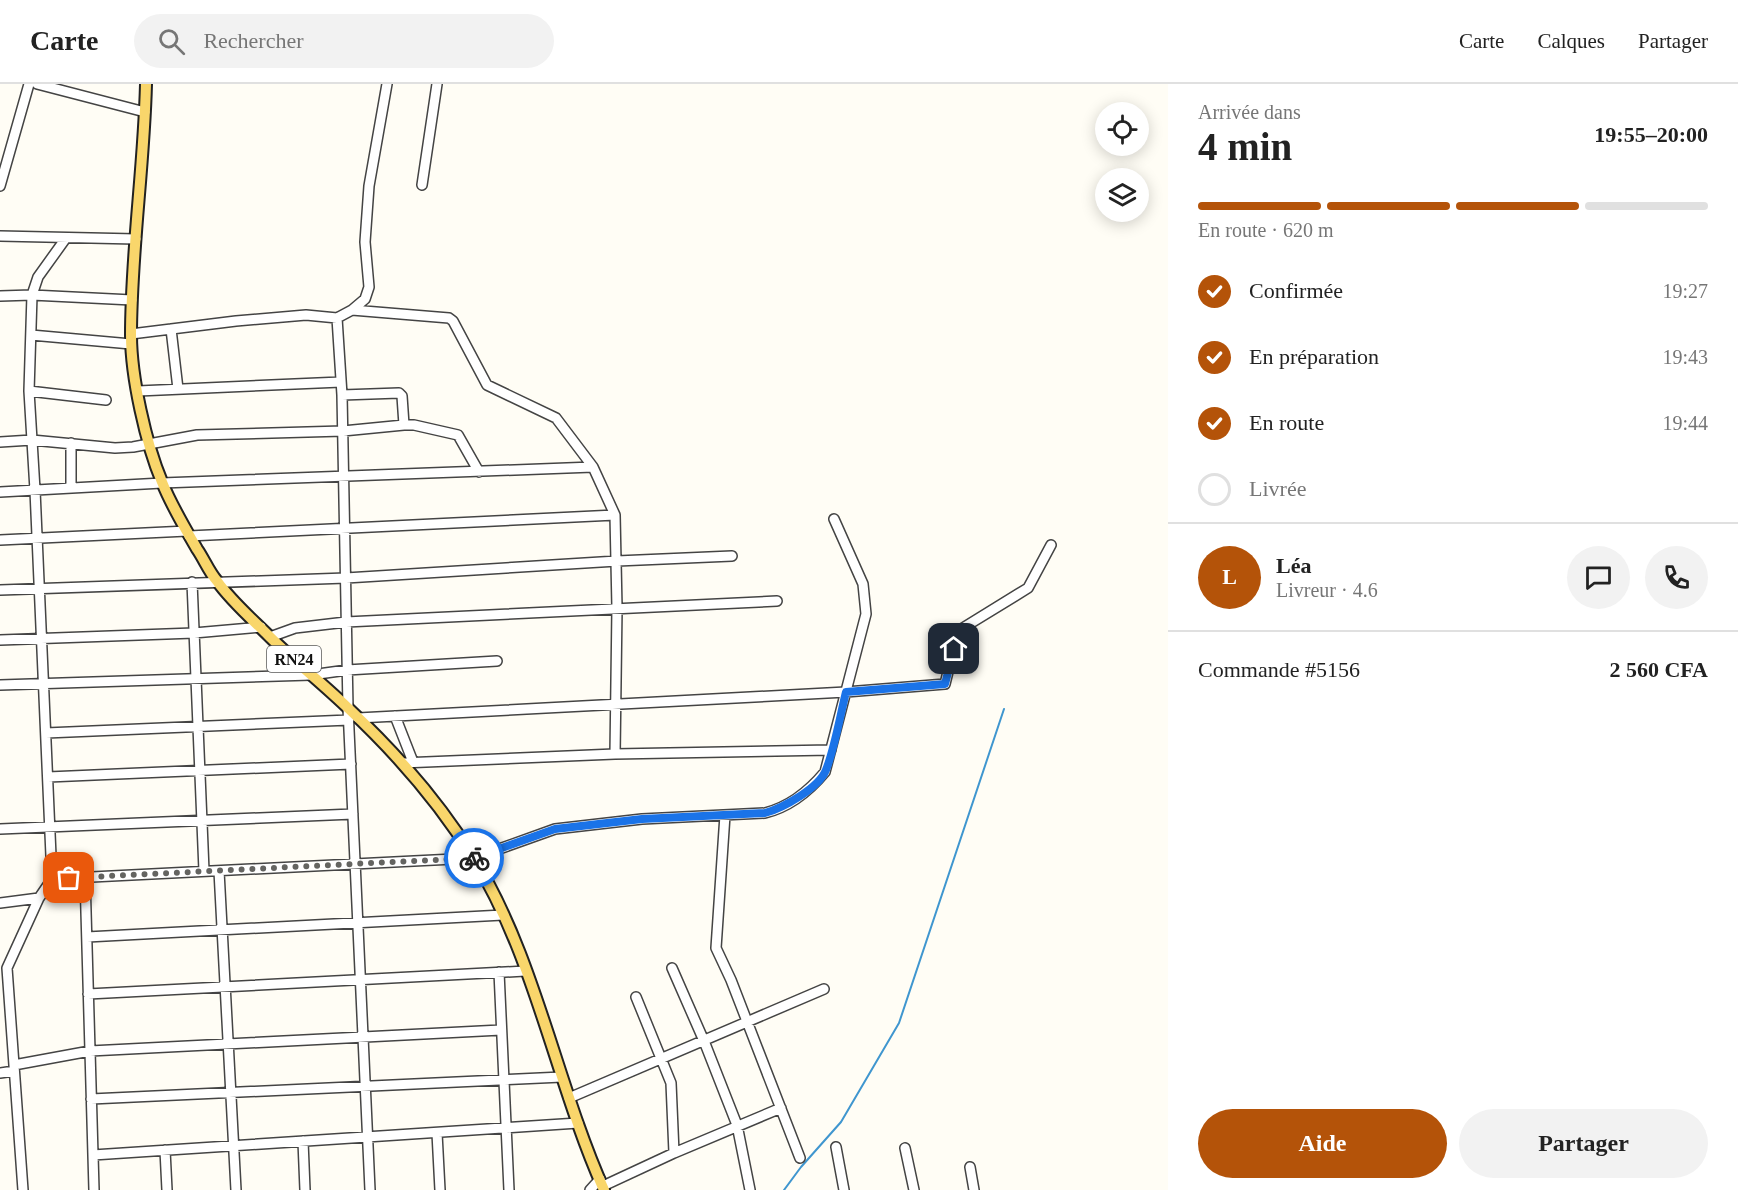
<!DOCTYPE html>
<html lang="fr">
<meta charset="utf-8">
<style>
body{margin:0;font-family:"Times New Roman",serif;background:#f2f2f2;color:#222;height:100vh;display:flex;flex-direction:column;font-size:22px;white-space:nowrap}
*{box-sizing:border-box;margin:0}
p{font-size:20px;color:#767676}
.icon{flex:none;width:33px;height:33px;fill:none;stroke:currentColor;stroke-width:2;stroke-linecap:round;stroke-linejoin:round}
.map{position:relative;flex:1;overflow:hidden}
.sheet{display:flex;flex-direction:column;background:#fff;width:570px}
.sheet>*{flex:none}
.tools{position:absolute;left:1095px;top:18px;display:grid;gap:12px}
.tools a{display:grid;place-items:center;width:54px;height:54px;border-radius:50%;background:#fff;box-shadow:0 3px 15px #0003;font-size:30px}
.pin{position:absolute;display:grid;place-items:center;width:51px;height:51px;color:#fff;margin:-26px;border-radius:12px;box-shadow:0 3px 9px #0006}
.courier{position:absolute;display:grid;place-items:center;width:60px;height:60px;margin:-30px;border:4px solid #1a73e8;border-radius:50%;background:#fff;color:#222;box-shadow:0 2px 8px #0007}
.overview em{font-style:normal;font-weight:700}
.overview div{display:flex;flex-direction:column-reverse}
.overview{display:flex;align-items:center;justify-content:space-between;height:102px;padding:0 30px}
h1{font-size:39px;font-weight:700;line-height:45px}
.bar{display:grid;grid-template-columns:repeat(4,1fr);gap:9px 6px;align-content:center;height:72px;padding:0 30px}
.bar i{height:8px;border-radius:4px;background:#e0e0e0}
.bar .on{background:#b45309}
.bar p{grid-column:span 4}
.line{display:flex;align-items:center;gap:15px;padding:0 30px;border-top:2px solid #e0e0e0}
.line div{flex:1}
.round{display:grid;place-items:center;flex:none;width:63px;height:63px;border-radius:32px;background:#f2f2f2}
ol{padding:0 30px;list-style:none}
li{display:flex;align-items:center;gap:18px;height:66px}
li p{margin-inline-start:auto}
li .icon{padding:6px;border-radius:50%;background:#b45309;color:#fff;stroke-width:4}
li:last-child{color:#767676}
li i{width:33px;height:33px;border:3px solid #e0e0e0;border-radius:50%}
.primary-button{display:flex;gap:12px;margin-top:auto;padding:12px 30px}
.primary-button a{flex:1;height:69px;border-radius:36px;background:#b45309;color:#fff;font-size:24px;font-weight:700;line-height:69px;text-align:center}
.primary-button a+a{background:#f2f2f2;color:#222}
header{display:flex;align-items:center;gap:36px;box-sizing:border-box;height:84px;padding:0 30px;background:#fff;border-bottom:2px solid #e0e0e0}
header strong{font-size:28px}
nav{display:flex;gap:33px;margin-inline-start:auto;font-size:21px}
.search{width:420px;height:54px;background:#f2f2f2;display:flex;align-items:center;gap:15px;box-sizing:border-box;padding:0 21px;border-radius:33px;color:#767676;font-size:22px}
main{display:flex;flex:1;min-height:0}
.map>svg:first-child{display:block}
</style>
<header>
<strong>Carte</strong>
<div class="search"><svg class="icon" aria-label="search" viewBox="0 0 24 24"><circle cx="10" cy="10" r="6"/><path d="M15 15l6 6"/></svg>Rechercher</div>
<nav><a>Carte</a><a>Calques</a><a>Partager</a></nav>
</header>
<main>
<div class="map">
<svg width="1168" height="1106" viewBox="0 0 1168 1106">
<rect width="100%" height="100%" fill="#fffdf5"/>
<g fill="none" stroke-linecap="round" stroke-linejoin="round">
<path stroke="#3f96cf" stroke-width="2" d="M784,1106L801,1083L841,1038L899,939L1004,625"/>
<defs>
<path id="minor" d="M37,0L145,28
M422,101L437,0
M0,102L29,0
M0,152L136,155
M0,212L32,211L132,216
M352,226L449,234L453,237L487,301L556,334L593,383L615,431L617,524L615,670
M337,234L342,311L348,624L370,1106
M171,245L178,305
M131,250L236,237L306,231L337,234L352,226L365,215L369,203L365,158L369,102L387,0
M31,251L131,260
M29,307L106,316
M138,307L341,298
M342,311L399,309L402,312L404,341
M0,358L32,356L115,364L133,363L197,351L343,347L404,341H414L458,351L479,388
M71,404V359
M0,408L162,399L593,383
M189,452L615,431
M0,456L187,447
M192,498L204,787
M0,506L346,494L617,477L732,472
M270,553L295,544L346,538L777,517
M0,556L194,549L261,543
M0,601L311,591L347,586L497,577
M395,632L413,678
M358,634L846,608L945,600L958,547L1028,504L1051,461
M46,649L349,636
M402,679L615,670L831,666
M48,693L351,680
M725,731L716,864L731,896L800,1074
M0,745L353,730
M219,787L236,1106
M85,793L94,1106
M52,795L474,774L555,745L642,735L765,729C789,723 810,706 825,688L866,530L863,500L834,435
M0,819L39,814
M87,853L503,831
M672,884L704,957L737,1041L750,1106
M499,888L509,1106
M88,910L525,887
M636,913L671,999L674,1069
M14,981L90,967L501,946
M0,989L14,987
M569,1014L824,905
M91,1015L562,993
M437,1049L440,1106
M303,1057L305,1106
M836,1063L844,1106
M905,1064L914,1106
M165,1066L167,1106
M93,1071L578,1039
M970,1083L974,1106
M603,1102L674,1069L781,1024
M23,1106L7,884L39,814L52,795L35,406L29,307L32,211L38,193L66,154
M590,1106L600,1095"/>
<path id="major" d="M146,0C144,84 131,167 131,251C131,293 146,360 162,398C171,421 185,444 197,465C204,475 209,488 217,497C231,517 252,535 269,552C294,577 322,599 348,624C395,668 439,718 473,773C535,872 556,999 604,1106"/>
</defs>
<use href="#minor" stroke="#444" stroke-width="12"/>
<use href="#major" stroke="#222" stroke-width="14"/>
<use href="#minor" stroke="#fff" stroke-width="9"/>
<use href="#major" stroke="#f9d66b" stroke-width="10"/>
</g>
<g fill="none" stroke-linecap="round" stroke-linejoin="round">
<path stroke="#646461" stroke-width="6" stroke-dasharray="0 10.8" d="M69,794L474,774"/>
<path stroke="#1a73e8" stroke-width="8" d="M474,774L555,745L642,735L765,729C783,724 819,704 826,686C835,663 840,632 846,608L945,600L954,565"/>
</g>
<g text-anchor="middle" stroke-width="6" stroke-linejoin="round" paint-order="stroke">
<rect fill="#fff" stroke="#585858" stroke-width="1.5" x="267" y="562" width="54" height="26" rx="4.5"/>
<g font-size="16" font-weight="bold" fill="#111">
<text x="294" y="581">RN24</text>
</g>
</g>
</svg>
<div class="tools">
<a><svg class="icon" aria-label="locate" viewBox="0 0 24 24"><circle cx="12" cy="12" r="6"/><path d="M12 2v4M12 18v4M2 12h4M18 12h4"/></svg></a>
<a><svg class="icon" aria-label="layers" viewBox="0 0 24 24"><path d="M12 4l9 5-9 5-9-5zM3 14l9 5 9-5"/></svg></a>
</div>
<div class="pin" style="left:69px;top:794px;background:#ea580c"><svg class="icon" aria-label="bag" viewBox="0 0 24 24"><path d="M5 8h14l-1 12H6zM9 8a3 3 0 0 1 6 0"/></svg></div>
<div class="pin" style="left:954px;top:565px;background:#1f2937"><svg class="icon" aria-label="home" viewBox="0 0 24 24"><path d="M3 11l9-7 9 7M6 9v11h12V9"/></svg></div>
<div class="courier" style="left:474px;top:774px"><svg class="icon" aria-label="bike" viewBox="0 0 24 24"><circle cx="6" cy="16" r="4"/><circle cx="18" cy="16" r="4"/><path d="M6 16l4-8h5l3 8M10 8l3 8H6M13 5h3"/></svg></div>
</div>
<section class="sheet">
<div class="overview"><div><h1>4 min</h1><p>Arrivée dans</p></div><em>19:55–20:00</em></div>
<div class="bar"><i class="on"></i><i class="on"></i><i class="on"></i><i></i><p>En route · 620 m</p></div>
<ol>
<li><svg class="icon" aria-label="check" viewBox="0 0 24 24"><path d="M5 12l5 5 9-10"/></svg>Confirmée<p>19:27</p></li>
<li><svg class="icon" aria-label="check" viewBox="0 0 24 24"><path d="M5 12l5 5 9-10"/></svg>En préparation<p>19:43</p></li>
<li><svg class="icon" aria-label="check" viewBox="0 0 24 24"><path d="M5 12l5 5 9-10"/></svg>En route<p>19:44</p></li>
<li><i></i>Livrée</li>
</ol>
<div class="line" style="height:108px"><b class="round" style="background:#b45309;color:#fff">L</b><div><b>Léa</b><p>Livreur · 4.6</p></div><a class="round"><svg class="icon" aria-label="chat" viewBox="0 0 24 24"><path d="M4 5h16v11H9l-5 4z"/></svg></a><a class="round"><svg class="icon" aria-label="phone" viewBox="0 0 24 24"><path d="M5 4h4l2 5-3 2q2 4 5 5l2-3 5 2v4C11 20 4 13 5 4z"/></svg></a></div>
<div class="line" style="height:78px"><div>Commande #5156</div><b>2 560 CFA</b></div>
<div class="primary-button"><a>Aide</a><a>Partager</a></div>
</section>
</main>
